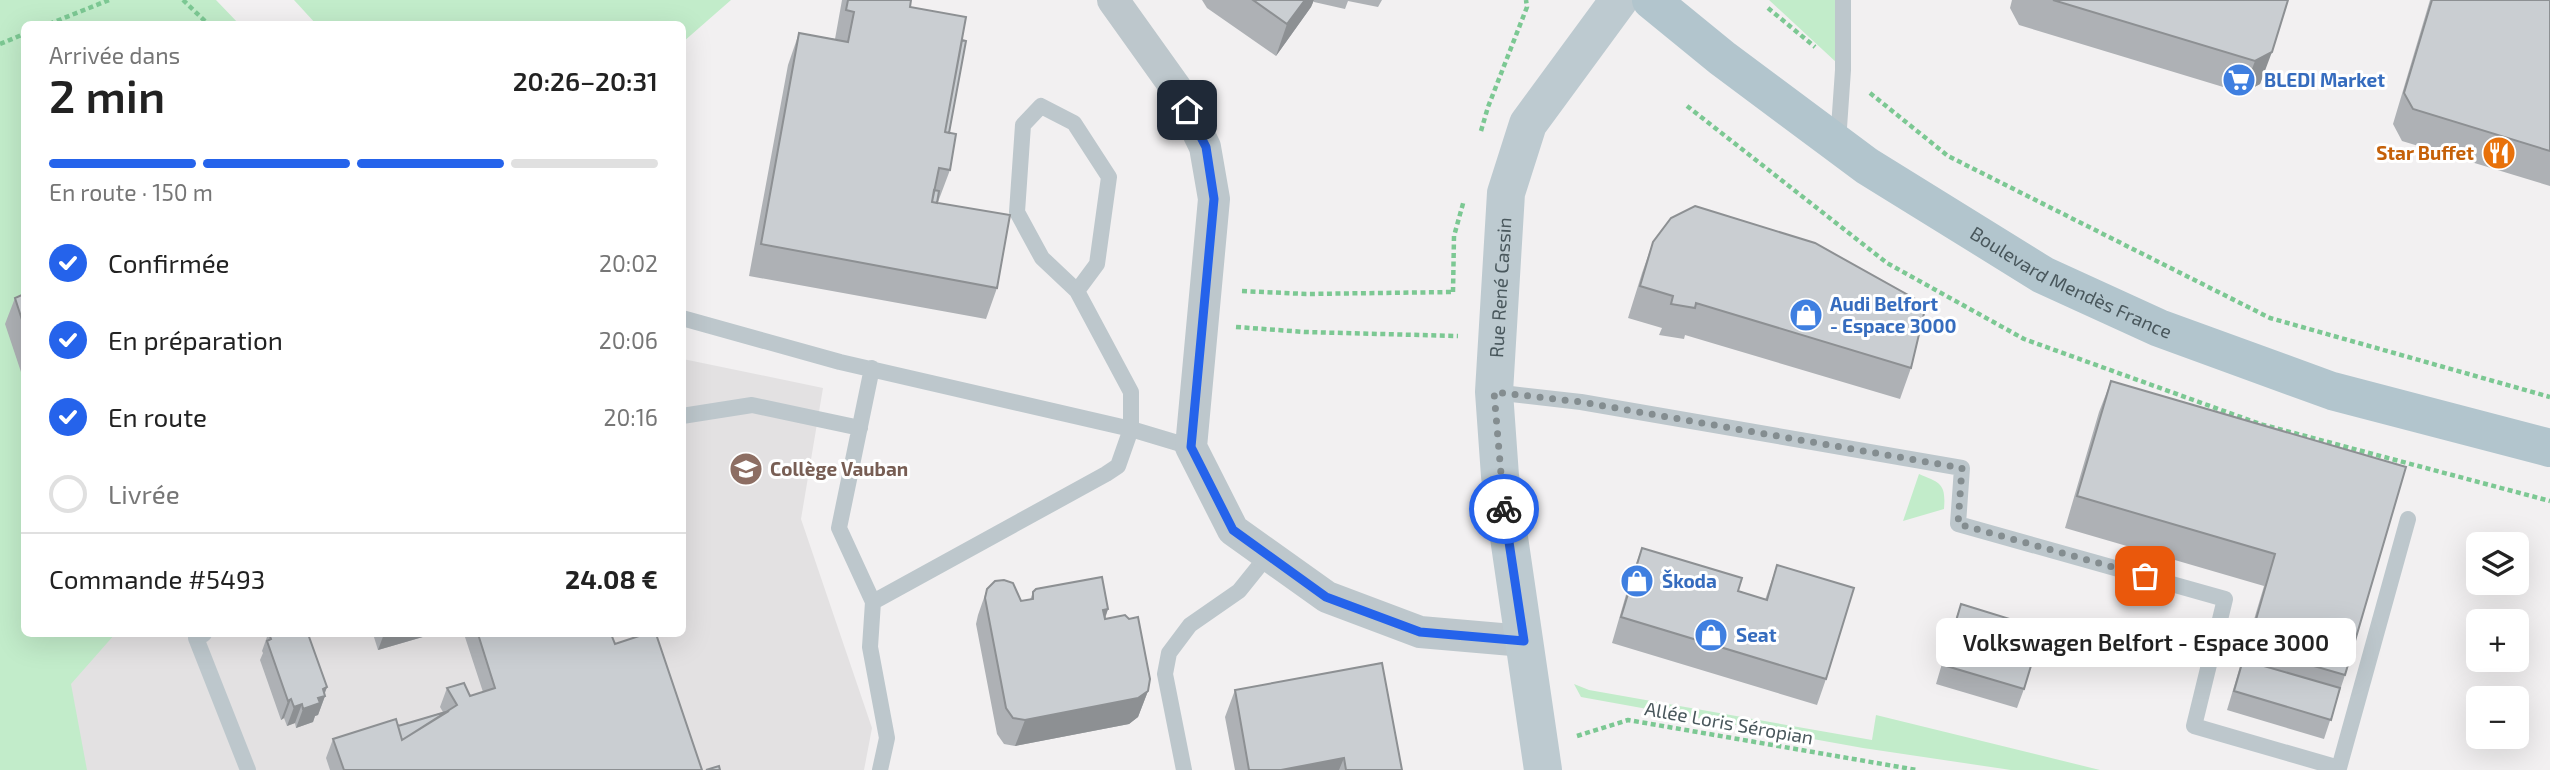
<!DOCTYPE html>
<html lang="fr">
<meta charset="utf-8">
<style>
body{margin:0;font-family:"Exo 2",sans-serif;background:#f6f6f6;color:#222;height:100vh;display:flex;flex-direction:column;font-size:26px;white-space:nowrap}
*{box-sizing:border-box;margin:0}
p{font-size:23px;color:#767676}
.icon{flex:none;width:38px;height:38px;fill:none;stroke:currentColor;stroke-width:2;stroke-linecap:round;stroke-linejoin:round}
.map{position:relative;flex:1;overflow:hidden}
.side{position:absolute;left:21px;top:21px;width:665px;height:616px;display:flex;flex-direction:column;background:#fff;border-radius:10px;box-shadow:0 7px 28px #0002}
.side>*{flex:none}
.controls{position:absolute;left:2466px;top:532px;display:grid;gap:14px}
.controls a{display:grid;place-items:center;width:63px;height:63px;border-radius:10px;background:#fff;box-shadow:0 7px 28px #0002;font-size:35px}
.pin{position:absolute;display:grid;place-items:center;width:60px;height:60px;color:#fff;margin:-30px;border-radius:14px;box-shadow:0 4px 10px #0006}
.courier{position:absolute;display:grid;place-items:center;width:70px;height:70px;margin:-35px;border:5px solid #2563eb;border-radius:50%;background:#fff;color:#222;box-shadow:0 2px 9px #0007}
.bubble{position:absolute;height:49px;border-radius:10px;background:#fff;box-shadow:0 7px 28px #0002;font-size:23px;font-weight:600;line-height:49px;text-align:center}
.summary em{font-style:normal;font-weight:600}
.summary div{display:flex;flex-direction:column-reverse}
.summary{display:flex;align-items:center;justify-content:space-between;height:119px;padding:0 28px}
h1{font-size:46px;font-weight:600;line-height:52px}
.bar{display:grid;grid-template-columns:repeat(4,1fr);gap:10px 7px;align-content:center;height:84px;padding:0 28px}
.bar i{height:9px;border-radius:5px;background:#e0e0e0}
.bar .current{background:#2563eb}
.bar p{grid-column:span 4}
.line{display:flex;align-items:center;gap:18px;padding:0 28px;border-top:2px solid #e0e0e0}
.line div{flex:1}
ol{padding:0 28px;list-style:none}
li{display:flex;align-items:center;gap:21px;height:77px}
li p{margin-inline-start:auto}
li .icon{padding:7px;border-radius:50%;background:#2563eb;color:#fff;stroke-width:4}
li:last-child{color:#767676}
li i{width:38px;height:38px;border:4px solid #e0e0e0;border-radius:50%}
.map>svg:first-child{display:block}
</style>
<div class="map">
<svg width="2550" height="770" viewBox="0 0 2550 770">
<rect width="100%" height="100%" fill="#f2f0f1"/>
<path fill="#e3e1e2" d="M0,219L24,634H682L683,359L823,388L801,519L872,728L864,770H44L0,575Z"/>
<path fill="#c2ecca" d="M0,0H216L239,24H24V634H115L71,684L87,770H0Z
M294,0H731L683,42L682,24H316Z
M1769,0H1837V63Z
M1919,474C1941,483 1946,484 1944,509L1903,521Z
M1574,684L1589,690L1872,740L1876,715L2100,770H2011L1863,748L1581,697Z"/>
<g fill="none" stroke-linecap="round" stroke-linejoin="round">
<path stroke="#7cc893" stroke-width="4.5" stroke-dasharray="5 3.5" stroke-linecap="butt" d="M183,0L208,24
M1768,8L1815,47
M49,24L109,0
M0,44L24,34
M1870,93L1948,156L2270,318L2550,397
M1687,106L1887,263L2024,339L2260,424L2550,501
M1481,131L1488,107L1527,7L1526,0
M1242,291L1306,294L1454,292
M1453,292L1454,236L1464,200
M1236,327L1305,332L1458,336
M1577,736L1628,720L1917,770"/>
<path stroke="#bdc7cc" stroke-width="16" d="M1838,142L1843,70V0
M682,318L840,362L1131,429L1191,447
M872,368L839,528L873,602L1106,474L1118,466L1131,429V392L1077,291L1097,264L1109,177L1074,123L1041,106L1023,125L1017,212L1042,258L1077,291
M1494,392L1581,402L1962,468L1958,524L2225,599L2194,726L2339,768L2408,519
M682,416L752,405L860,428
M873,602L870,647L887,738L880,770
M204,634L196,638L248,770
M1184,770L1165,674L1169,653L1190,625L1239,591L1268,555"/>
<path stroke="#bdc7cc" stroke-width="32" d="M1113,0L1178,91L1205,147L1214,199L1191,447L1233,530L1327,597L1420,632L1524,641"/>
<path stroke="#bdcad0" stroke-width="38" id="s1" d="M1543,770L1500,476L1494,392L1506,193L1528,124L1619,0"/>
<path stroke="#b2c5cd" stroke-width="38" id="s2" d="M1651,0L1722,58L1867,166L2043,275L2159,328L2332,391L2550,448"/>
</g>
<path fill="#aeb1b5" d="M842,0H911L910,7L962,40L949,133L950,170L938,202H937L997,288L986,319L749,276L788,65L799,33L835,39Z
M1202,0H1314L1311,7L1276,56L1207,8Z
M1314,0H1382L1378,7L1348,1L1345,9L1314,2Z
M2012,0H2288L2260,84L2243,93L2019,25L2010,8Z
M2430,0H2550V186L2402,141L2393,124Z
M1653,242L1911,368L1900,399L1685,335L1684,339L1659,335L1662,328L1628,318L1642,273Z
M24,294V381L5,324L15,298Z
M2111,381L2406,467L2345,675L2324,739L2227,710L2264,586L2065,528L2099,412Z
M1642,548L1738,591L1765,600L1777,565L1826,679L1817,705L1612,643L1632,574Z
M987,589L1021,601L1030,600L1033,592L1108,609L1105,619L1148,691L1138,717L1129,724L1015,746L1004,744L997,734L976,624L978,615Z
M1961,604L2024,689L2017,708L1936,684L1954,623Z
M268,634H308L327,687L325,693V696L318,715L315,716L313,722L296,728L295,723L287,726L284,718L281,720L260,660L263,653L262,651Z
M373,634H433L378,650Z
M464,634H611L615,644L702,770H330L326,758L333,739L398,726L443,712L440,707L447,688L470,696L483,692Z
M1235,690L1402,770H1235L1225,717Z"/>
<path fill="#8d9093" d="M1305,0H1314L1311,7L1276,56L1287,24Z
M2272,52L2260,84L2243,93L2255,61Z
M1108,609L1099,635L1103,610Z
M384,634H433L378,650Z
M327,687L323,697L325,696L318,715L315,716L313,722L296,728L303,709L318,698L323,689Z
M1148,691L1138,717L1129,724L1015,746L1025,720Z
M291,699L284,718L281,720L288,701Z
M302,704L295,723L287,726L294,707Z
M1344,758L1339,770H1281Z"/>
<path fill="#caced2" stroke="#8d9093" stroke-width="2" d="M848,0H911L910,7L966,17L945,132L956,134L950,170L939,168L932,202L1010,215L997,288L761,244L799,33L848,42L854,12L846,10Z
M1253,0H1305L1287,24Z
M2053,0H2288L2272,52L2255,61Z
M2432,0H2550V151L2413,109L2404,93Z
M962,40L966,41L949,133L945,132Z
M934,190L939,191L937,203L932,202Z
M1695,206L1815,243L1926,305L1911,368L1696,303L1695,308L1671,304L1673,296L1640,286L1653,242L1671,218Z
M24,294V326L15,298Z
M2111,381L2406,467L2345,675L2248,647L2275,554L2077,496Z
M1642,548L1742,578L1738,591L1767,600L1777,565L1854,588L1826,679L1621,617Z
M1102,577L1108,609L1103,610L1105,619L1125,615L1129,619L1138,617L1150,679L1148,691L1138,698L1025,720L1013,718L1006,708L985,598L987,589L995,581L1004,580L1013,583L1021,601L1033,599V592L1036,589Z
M1961,604L2042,629L2024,689L1943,665Z
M269,634H308L327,687L323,689L325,696L318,698L320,703L303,709L302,704L294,707L291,699L288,701L267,641L271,639Z
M478,634H611L615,644L645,634H656L702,770H344L333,739L396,719L402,740L457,705L447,688L464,683L470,696L495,688Z
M2243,660L2340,688L2331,720L2234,691Z
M1382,663L1402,770H1346L1344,758L1281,770H1249L1235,690Z
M449,711L402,740L398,726Z
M719,766L720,770H706Z"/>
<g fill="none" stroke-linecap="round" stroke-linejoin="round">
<path stroke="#848d90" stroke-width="7" stroke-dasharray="0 12.6" d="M1504,509L1494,392L1581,402L1962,468L1958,524L2145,576"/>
<path stroke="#2563eb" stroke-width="9" d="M1187,110L1206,147L1214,199L1191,447L1233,530L1326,597L1420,632L1524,641L1504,509"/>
</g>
<defs>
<symbol id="supermarket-disc" viewBox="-11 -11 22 22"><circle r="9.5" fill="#3f7fe0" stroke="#fff"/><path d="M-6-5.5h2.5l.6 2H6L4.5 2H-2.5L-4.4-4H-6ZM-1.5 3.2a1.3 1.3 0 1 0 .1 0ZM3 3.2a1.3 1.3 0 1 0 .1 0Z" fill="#fff"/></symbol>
<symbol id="restaurant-disc" viewBox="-11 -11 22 22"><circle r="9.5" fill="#e8710a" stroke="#fff"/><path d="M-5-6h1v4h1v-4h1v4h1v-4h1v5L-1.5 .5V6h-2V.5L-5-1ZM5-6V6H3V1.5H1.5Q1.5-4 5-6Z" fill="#fff"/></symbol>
<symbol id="shop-disc" viewBox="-11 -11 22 22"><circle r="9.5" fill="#3f7fe0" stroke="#fff"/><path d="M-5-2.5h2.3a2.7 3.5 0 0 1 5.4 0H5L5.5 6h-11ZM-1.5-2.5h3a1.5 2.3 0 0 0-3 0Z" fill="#fff"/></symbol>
<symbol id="school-disc" viewBox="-11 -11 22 22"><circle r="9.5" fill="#8d6e63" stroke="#fff"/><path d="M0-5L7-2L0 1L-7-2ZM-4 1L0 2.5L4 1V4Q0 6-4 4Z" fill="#fff"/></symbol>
</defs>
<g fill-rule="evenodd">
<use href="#supermarket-disc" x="2220" y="61" width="38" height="38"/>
<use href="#restaurant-disc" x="2480" y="134" width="38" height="38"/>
<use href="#shop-disc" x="1787" y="296" width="38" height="38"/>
<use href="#school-disc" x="727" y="450" width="38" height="38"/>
<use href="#shop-disc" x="1618" y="562" width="38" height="38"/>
<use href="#shop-disc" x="1692" y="616" width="38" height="38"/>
</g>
<g text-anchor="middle" stroke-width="6" stroke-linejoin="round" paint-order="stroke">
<g font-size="19" font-weight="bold" fill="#366cbe" stroke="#fff" text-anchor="start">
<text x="2264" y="87">BLEDI Market</text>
<text x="1830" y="311">Audi Belfort<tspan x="1830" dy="22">- Espace 3000</tspan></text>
<text x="1662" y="588">Škoda</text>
<text x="1736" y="642">Seat</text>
</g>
<g font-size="19" font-weight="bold" fill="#c56008" stroke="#fff" text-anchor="end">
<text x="2474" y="160">Star Buffet</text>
</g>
<g font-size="19" fill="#49575c" stroke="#fff">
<text dy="7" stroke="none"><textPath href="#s2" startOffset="508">Boulevard Mendès France</textPath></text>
<text dy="7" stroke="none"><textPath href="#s1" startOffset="486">Rue René Cassin</textPath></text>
<text transform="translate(1729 723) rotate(10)" y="7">Allée Loris Séropian</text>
</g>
<g font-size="19" font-weight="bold" fill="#785e54" stroke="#fff" text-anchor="start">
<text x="770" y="476">Collège Vauban</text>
</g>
</g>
</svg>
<div class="controls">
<a><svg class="icon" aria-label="layers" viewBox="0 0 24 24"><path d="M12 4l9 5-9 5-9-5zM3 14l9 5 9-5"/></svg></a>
<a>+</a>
<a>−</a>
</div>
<div class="pin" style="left:2145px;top:576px;background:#ea580c"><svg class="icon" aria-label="bag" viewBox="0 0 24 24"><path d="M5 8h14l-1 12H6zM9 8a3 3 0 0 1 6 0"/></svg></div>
<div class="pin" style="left:1187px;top:110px;background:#1f2937"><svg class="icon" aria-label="home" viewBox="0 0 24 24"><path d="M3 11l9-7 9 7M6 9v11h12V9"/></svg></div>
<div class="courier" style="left:1504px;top:509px"><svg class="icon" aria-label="bike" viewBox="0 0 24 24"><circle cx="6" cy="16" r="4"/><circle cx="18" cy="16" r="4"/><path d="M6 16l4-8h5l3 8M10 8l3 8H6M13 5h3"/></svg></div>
<div class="bubble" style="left:1936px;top:618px;width:420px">Volkswagen Belfort - Espace 3000</div>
<section class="side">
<div class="summary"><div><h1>2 min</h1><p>Arrivée dans</p></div><em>20:26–20:31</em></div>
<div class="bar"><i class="current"></i><i class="current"></i><i class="current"></i><i></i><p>En route · 150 m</p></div>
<ol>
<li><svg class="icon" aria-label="check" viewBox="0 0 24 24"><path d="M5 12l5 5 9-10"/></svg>Confirmée<p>20:02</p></li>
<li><svg class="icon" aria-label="check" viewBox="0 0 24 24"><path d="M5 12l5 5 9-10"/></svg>En préparation<p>20:06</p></li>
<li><svg class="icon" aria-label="check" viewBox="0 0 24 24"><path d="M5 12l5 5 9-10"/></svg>En route<p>20:16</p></li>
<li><i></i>Livrée</li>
</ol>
<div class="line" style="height:91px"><div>Commande #5493</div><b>24.08 €</b></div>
</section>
</div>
